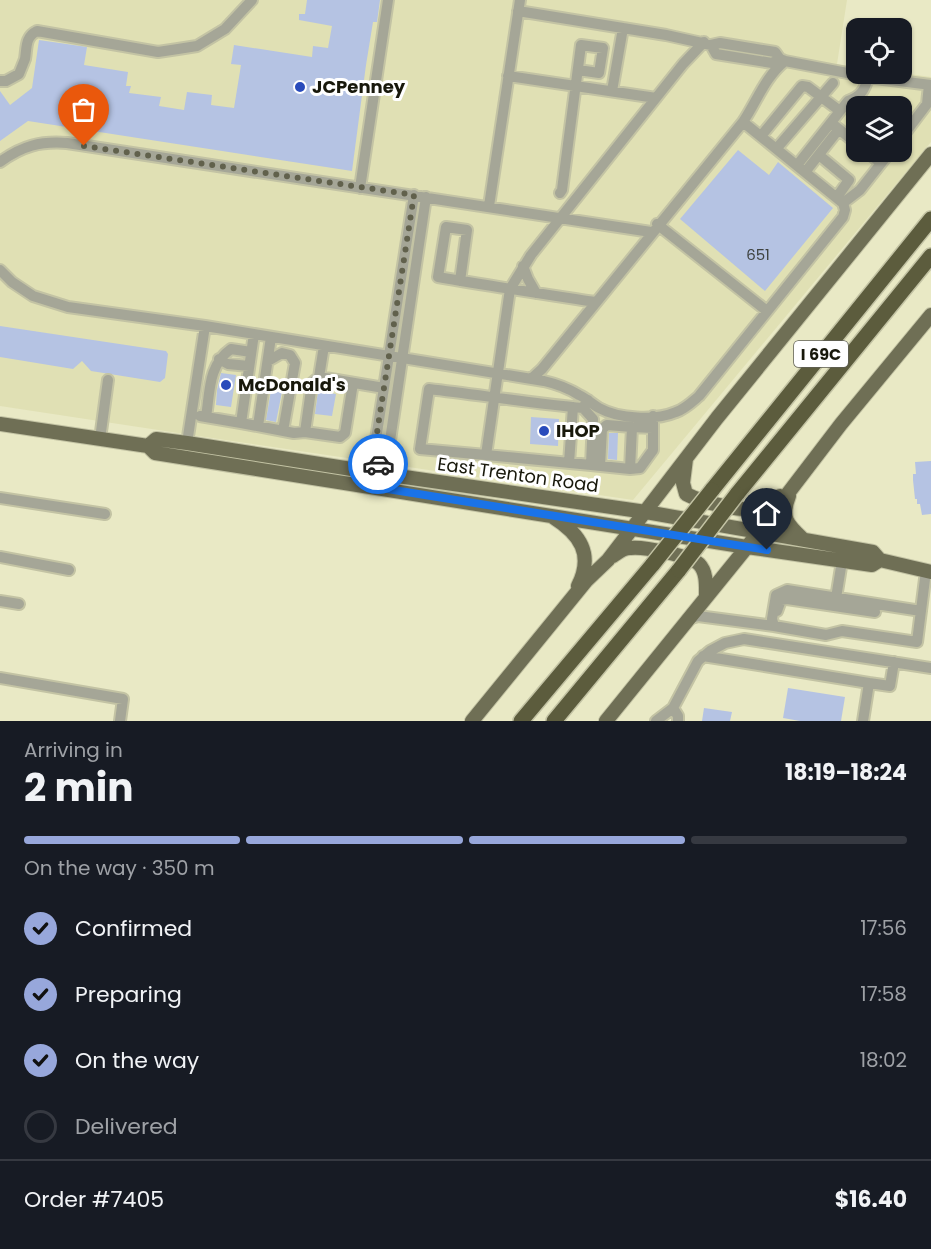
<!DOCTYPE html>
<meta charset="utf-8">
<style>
body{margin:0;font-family:Poppins,sans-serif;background:#20242c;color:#f1f3f6;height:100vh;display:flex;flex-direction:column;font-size:22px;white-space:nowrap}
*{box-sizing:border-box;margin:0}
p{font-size:20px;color:#9ea1a6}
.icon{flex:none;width:33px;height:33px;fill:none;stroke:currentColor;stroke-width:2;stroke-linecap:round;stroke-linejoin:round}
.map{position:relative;height:721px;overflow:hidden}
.drawer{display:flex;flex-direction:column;background:#171b24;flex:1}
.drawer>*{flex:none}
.fabs{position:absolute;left:846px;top:18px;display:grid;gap:12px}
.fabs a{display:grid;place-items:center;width:66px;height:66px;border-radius:12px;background:#171b24;box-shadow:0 2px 4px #0004;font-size:30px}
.pin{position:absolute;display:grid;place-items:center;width:51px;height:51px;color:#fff;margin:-62px -26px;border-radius:50% 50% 50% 0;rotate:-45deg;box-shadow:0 0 6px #0007}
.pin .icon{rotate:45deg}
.courier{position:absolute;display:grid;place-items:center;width:60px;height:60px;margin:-30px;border:4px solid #1a73e8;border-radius:50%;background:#fff;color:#222;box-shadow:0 2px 8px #0007}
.overview em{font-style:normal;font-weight:700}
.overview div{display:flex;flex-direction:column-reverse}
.overview{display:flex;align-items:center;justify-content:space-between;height:102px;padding:0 24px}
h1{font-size:39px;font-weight:700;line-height:45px}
.bar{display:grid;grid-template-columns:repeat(4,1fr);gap:9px 6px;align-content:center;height:72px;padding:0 24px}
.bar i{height:8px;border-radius:4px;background:#363941}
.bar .current{background:#97a7db}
.bar p{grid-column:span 4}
.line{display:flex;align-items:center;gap:15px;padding:0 24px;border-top:2px solid #363941}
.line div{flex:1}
ol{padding:0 24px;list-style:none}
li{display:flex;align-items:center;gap:18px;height:66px}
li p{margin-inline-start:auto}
li .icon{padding:6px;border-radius:50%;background:#97a7db;color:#111;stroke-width:4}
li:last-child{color:#9ea1a6}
li i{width:33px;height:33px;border:3px solid #363941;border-radius:50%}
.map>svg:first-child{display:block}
</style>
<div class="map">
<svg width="931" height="721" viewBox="0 0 931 721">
<rect width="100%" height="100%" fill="#e9e9c5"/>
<path fill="#e0e0b4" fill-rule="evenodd" d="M0,0H847L837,64L856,67V74L902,73L931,77V142L633,500L178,433L0,406ZM856,106H902V152H856Z"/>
<path fill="#b5c3e3" d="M307,0H380L377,22H373L366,65L352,171L28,121L0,141V91L10,105L32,88L39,40L87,47L84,65L128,72L126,86H131L129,93L161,97L159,106L184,110L187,92L212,95L211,105L234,108L241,65L231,64L234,45L312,57L313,46L328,48L332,26L299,20V14H305Z
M738,150L769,175L778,162L833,208L765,291L680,219Z
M0,326L166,351L168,354L165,378L160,382L91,371L82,361L73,369L0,357Z
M221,373L236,375L231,407L216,405L217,390Z
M271,390L282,392L276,422L266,420Z
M318,391L336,394L332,416L315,414Z
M531,417L559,419L558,446L530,444Z
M609,433H618L617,460L608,459Z
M931,461V514L922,515L920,504H917V499H915L913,480V474H916L915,462Z
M788,688L845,697L841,721H800L783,718Z
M704,708L732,712L730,721H702Z"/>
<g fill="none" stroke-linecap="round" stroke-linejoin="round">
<defs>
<path id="minor" d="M518,11L666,35L711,45L720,43L775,52L780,59L785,61
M711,45L716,54L772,63L780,59
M508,76L656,98
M0,81H6L19,74C21,69 23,64 25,59C27,47 25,37 37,31L158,52L178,49L197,46L225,29L252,0
M612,91L623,28
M835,126L856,143
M761,136L802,86L808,87L840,111
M902,137L927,104L929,85
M777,148L833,83
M867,152L881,163
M819,155L849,180L837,197
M0,162C22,146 40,141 67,143L651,232
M798,164L848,101C861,96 865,90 868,77L931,85
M806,171L839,129
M360,188L388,0
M560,193L562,190L581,45L603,48L599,73L578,70
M843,203L860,190L890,152
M489,206L520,0
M657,224L767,311
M523,266L528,279L536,293
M0,270L12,282L33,296L68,307L205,326L544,381C557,384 568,388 579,395C586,398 592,404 599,408C619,419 655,421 676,412C685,409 692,402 699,396L843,217L845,210L843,203L743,122
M460,281L467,230L446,227L438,277C490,286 543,294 595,302
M254,334L241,423L294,433L305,432L340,437L345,433L353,383
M324,346L319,377L384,388
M219,359L228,364L249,366
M268,361L282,353L290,355L295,363L283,431
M531,379L542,369L743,122C757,101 765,77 785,61L868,77
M588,400L583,408C531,403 480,395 429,389L420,449L486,455L510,289L531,255L683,64L704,42
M200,416L241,423
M206,417C210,392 208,365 231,349L251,352
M258,426L271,337
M305,432L312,383L319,377
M100,439L108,380
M187,443L205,326
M486,455L591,465L593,419L583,408
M569,463L573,407
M591,465L630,469L640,468L653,450V416
M378,466L388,454L426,197
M600,466L602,429L607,425L632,427
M630,469L632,427L653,428
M376,479L378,466L374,452L414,195
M0,498L105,514
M0,557L69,570
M836,598L842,561
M0,601L19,604
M777,611L781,600L787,599L875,612
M921,611L787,590L776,595L772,619L774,626L826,635L842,631L917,642L926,571
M688,619L698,616L774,626
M703,656L869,683
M0,678L123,699L120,721
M673,708L678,716V721
M656,721L673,708L698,661L710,651L725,643L744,639L931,668
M863,721L869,683L890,686L894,662"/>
<path id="major" d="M0,424L148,446L155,453L747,547L872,565L880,560
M148,446L156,439L187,443L377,473L646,512L873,552L880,560L931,572
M686,459L683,483L686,494C701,502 744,513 760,508C768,506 774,501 780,496
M789,496C780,519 788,525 804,540
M553,517C580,534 594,554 578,586
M613,556C619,552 623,548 630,548C643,546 690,556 699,564C707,572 706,586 706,596
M472,721L586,581L608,560L717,418L931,154
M606,721L747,547L841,424L931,315"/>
<path id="highway" d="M712,490L931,219
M737,494L931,256
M521,721L653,564
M554,721L679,570"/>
</defs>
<use href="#minor" stroke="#c3c3a4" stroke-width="14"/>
<use href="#major" stroke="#c3c3a4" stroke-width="16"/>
<use href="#highway" stroke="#c3c3a4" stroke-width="18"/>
<use href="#minor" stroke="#a5a697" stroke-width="10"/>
<use href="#major" stroke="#6f6f55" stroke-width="14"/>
<use href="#highway" stroke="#5c5c3d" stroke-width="15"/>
<defs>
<path id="highway-bridge" d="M653,564L712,490
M679,570L737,494"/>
</defs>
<use href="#highway-bridge" stroke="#c3c3a4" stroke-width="18" stroke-linecap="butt"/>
<use href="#highway-bridge" stroke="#5c5c3d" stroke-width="15"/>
</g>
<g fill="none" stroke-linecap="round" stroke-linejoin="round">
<path stroke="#61614c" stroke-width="6" stroke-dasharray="0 10.8" d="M84,146L414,195L374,452L378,464"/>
<path stroke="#1a73e8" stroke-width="8" d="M378,464L375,487L767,550"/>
</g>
<g fill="#294bbb" stroke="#fff" stroke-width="2">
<circle cx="300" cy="87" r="6"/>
<circle cx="226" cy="385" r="6"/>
<circle cx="544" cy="431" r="6"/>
</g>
<g text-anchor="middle" stroke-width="6" stroke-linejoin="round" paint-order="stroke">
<g font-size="15" fill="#3f4341">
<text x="758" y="260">651</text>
</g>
<rect fill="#fff" stroke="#5d5d54" stroke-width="1.5" x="794" y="341" width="54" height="26" rx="4.5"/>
<g font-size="16" font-weight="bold" fill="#18180b">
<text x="821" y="360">I 69C</text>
</g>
<g font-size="18" font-weight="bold" fill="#18180b" stroke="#fff" text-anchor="start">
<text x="312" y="93">JCPenney</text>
<text x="238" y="391">McDonald's</text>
<text x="556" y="437">IHOP</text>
</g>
<g font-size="18" fill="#18180b" stroke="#fff">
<text transform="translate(518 475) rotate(8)" y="6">East Trenton Road</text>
</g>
</g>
</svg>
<div class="fabs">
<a><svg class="icon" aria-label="locate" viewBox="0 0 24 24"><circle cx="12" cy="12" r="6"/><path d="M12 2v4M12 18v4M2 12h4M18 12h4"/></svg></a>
<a><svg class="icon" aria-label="layers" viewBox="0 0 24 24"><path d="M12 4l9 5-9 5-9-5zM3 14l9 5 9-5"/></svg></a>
</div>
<div class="pin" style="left:84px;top:146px;background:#ea580c"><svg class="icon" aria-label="bag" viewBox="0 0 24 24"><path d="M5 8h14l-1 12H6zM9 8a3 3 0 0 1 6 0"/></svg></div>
<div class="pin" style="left:767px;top:550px;background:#1f2937"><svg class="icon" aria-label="home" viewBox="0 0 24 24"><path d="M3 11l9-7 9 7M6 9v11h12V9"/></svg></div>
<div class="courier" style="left:378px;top:464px"><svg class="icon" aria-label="car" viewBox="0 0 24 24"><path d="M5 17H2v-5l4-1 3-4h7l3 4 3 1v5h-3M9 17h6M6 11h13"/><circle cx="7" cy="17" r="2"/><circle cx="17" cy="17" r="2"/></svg></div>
</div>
<section class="drawer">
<div class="overview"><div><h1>2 min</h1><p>Arriving in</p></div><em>18:19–18:24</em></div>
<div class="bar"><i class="current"></i><i class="current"></i><i class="current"></i><i></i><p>On the way · 350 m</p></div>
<ol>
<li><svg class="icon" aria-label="check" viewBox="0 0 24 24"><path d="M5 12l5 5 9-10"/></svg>Confirmed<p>17:56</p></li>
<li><svg class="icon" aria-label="check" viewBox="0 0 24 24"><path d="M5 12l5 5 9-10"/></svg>Preparing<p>17:58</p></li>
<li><svg class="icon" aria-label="check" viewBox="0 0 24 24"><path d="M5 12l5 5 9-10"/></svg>On the way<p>18:02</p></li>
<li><i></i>Delivered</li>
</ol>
<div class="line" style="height:78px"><div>Order #7405</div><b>$16.40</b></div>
</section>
